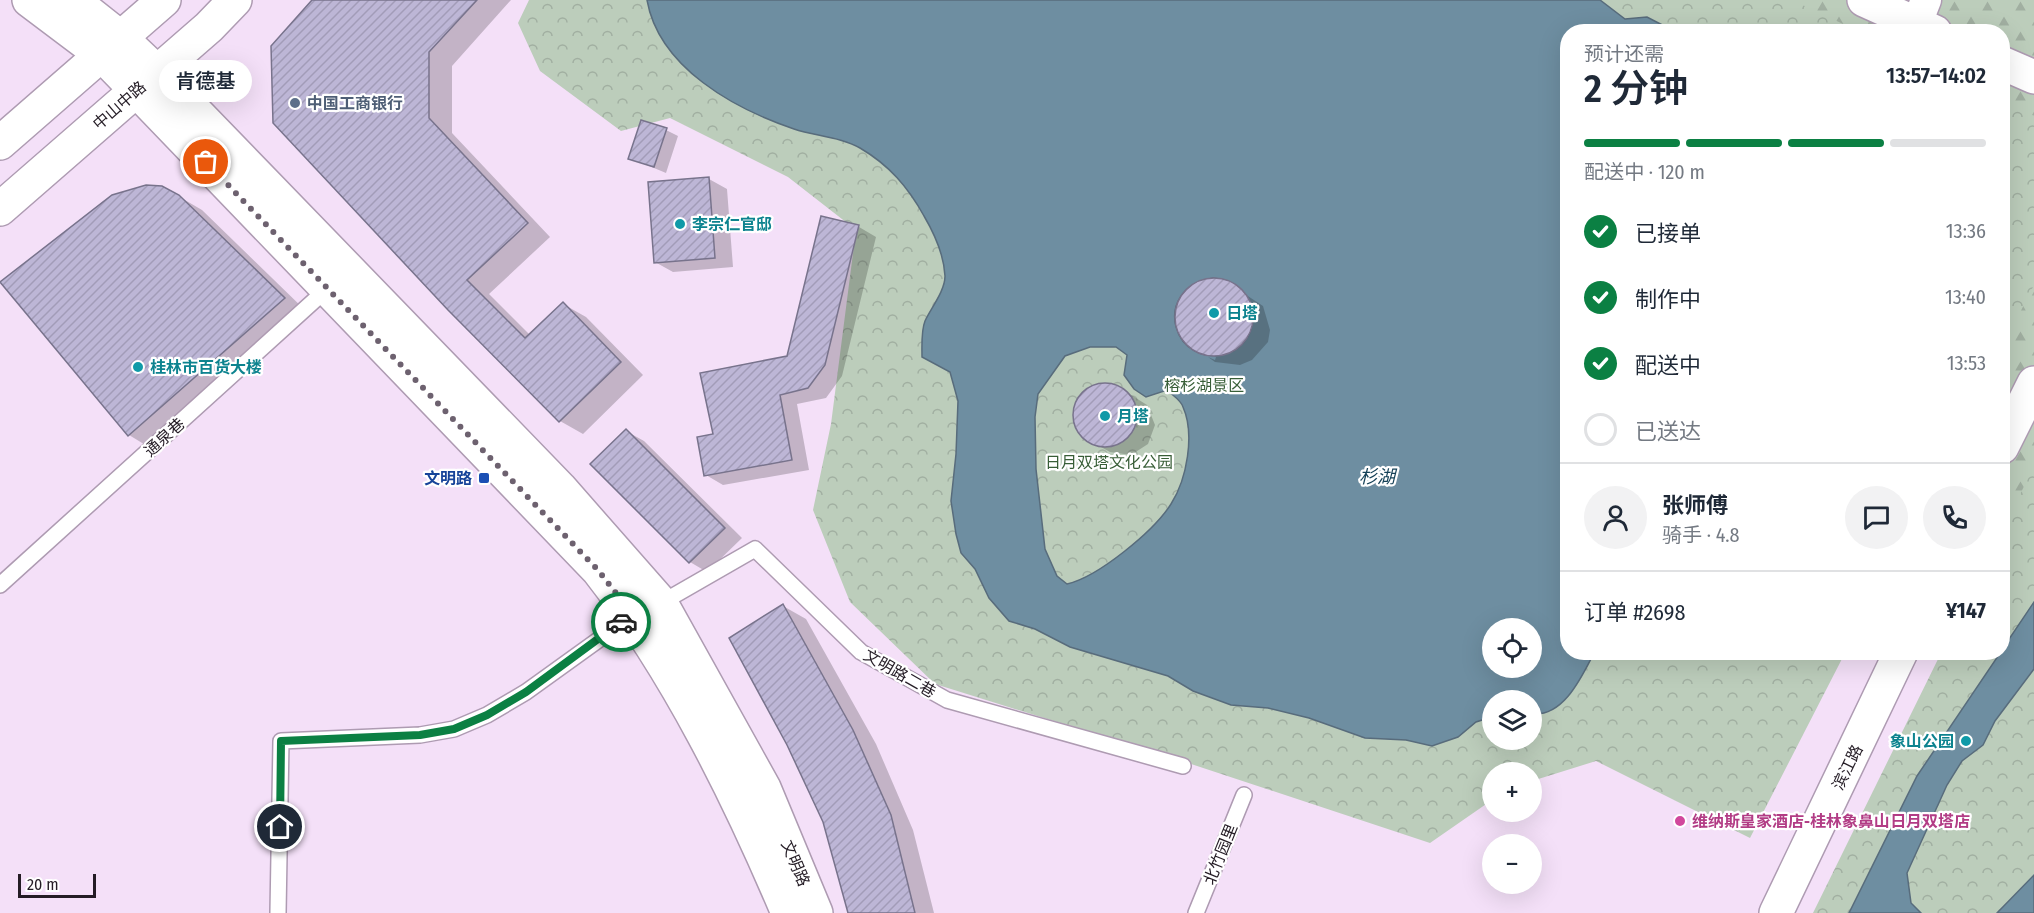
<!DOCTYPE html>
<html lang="zh">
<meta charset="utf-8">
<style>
body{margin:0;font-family:"Fira Sans Condensed","Noto Sans SC",sans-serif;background:#f2f2f3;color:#1f2937;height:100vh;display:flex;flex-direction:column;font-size:22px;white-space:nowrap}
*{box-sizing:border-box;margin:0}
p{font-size:20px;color:#747a83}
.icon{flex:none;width:33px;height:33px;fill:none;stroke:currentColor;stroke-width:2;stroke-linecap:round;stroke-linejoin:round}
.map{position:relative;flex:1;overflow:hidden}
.side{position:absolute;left:1560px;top:24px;width:450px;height:636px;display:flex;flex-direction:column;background:#fff;border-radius:24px;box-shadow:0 6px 24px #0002}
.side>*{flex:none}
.tools{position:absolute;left:1482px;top:618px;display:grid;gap:12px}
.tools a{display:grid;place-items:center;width:60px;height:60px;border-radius:50%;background:#fff;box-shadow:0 6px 24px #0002;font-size:30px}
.scale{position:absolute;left:18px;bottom:15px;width:78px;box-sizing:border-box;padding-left:6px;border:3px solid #241c25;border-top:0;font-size:16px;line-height:21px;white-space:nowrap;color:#241c25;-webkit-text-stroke:4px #fff;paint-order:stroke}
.pin{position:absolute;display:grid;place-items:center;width:51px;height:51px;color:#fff;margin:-26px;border:3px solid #fff;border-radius:50%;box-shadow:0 2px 6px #0007}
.courier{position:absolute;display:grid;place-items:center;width:60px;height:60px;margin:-30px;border:4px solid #0b8043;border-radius:50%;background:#fff;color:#222;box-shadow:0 2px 8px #0007}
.bubble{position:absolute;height:42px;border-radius:21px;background:#fff;box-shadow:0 6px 24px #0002;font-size:20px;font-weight:600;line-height:42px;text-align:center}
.headline em{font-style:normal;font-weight:600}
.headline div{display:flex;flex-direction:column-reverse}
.headline{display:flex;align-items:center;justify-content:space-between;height:102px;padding:0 24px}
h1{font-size:39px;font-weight:600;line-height:45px}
.bar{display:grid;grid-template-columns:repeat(4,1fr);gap:9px 6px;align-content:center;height:72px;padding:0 24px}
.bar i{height:8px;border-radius:4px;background:#e0e1e3}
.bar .on{background:#0b8043}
.bar p{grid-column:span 4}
.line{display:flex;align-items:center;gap:15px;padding:0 24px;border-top:2px solid #e0e1e3}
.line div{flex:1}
.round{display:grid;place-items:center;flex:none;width:63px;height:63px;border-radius:32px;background:#f2f2f3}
ol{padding:0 24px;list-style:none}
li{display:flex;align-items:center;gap:18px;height:66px}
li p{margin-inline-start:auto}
li .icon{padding:6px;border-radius:50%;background:#0b8043;color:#fff;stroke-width:4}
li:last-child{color:#747a83}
li i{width:33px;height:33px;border:3px solid #e0e1e3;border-radius:50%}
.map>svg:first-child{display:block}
</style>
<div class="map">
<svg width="2034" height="913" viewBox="0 0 2034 913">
<defs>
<pattern id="forest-firs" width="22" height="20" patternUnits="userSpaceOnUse" patternTransform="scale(1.5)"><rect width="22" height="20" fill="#bccdbb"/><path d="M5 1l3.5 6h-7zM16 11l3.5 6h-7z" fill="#a1afa1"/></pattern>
<pattern id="park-crowns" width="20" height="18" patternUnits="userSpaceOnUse" patternTransform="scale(1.5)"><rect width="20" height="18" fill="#bccdbb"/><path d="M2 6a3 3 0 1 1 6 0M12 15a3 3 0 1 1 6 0" fill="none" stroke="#a1afa1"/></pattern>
<pattern id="building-hatch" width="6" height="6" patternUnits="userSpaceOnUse" patternTransform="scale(1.5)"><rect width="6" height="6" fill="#bdb6d6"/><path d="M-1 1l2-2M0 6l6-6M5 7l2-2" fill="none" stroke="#a29cb8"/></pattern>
</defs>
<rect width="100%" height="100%" fill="#f4e0f8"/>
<path fill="url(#forest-firs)" d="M1600,0H2034V531L2003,648L2002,32L1674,31Z"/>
<path fill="url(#park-crowns)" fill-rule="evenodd" d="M529,0H1792L1858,31L1568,32V652L1845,653L1750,838L1596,761L1532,781V772H1492V800L1430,843L1185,762L935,684L850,602L813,510L831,424L856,230L788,177L670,118L621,131L540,71L518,23ZM1492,628H1532V668H1492ZM1492,700H1532V740H1492Z
M2003,101L2034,116V285L2003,346Z
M2034,466V913H1813L1941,653L2002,652L2003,529Z"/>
<path fill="#6e8ea1" stroke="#586c7c" stroke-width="1.5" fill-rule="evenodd" d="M647,0H1600L1625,19L1647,17L1674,31L1568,32V652L1594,653C1582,676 1564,717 1532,714V700H1492V717L1476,722L1458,737L1432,746L1406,740L1365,738L1309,718L1268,708L1231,705L1193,691L1168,676L1070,647L1035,629L1009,621L989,598L975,569L961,553L956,534L951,501L956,454L958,401L950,372L922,357C922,346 921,331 925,321C931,308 945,291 945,276C944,255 934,233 924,216C908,187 889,165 860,148C841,137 815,136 794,129C735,109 659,68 647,0ZM1213,278C1239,281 1259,302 1251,329C1248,339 1239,349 1230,352C1174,373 1148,289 1213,278ZM1090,347H1116L1127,355L1124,375L1134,389L1146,397L1167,390C1172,395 1181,400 1183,407C1195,434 1187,479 1171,504C1154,531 1098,577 1067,584L1057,576L1045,549L1036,469L1035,417L1038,394L1065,356ZM1492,628H1532V668H1492Z
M2034,602V669L1995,721L1983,745L1962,761L1947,785L1907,873L1911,903L1921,913H1849L1917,776L2000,653L2002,652L2003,648Z
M2034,875V913H1997Z"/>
<path fill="#0003" d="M314,0H511L452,66V133L550,237L489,294L530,335L563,304L586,317L643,375L583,434L560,421L449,309Z
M666,130L678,136L666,173L630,158Z
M709,179L727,189L733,267L673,272L655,262Z
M178,196L202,210L307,312L152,449L129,435Z
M859,227L876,237L842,376L826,398L797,404L809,470L723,485L706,475L715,435L788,357Z
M1225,281L1263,306L1270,330L1268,342L1252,360L1240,365L1215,362L1208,357L1215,360L1216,357L1197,351L1179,333L1176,320L1182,296L1190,287L1201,282Z
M1101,384L1120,388L1147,405L1155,425L1148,444L1131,455L1110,452L1092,442L1078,428L1075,409L1084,393Z
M626,431L644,441L742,538L707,572L690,562Z
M783,606L806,619L876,744L913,830L934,913H849Z"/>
<path fill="url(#building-hatch)" stroke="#78738c" stroke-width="1.5" d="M312,0H477L429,52V118L528,223L467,280L525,338L563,302L621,362L559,422L448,310L273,123L271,46Z
M641,120L667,128L654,167L628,159Z
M709,177L715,258L654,263L648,182Z
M146,185L162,186L179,195L285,298L128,436L0,282L112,195Z
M821,216L859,225L825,365L808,388L780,395L792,460L704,476L697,437L713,434L700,373L787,356Z
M1175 317a39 39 0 1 1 78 0a39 39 0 1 1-78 0Z
M1073 415a32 32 0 1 1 64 0a32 32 0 1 1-64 0Z
M626,429L725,528L689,563L590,464Z
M783,604L853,730L891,815L915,913H848L823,822L787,745L729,638Z"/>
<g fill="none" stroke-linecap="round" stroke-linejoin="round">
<defs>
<path id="lane" d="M0,585L327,289
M661,603L755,549L861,652L947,700L1183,766
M278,913L281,741L420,735L454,729L487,715L526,692L633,615
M1196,913L1244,795"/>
<path id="street" d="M1917,23L1926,0"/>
<path id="secondary" d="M29,0L102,55L136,90L598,570C677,671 738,795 788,913
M73,0L121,38L157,72L560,488L661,603L764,788L816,913
M1864,0L1935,32
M2002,63L2034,77
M2002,447L2034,383
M1776,913L1901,652"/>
<path id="highway" d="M0,143L164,0
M0,209L209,27L235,0"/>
</defs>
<use href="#lane" stroke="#ae9bb2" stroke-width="18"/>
<use href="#street" stroke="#ae9bb2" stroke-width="33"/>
<use href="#secondary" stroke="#ae9bb2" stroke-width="36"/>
<use href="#highway" stroke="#ae9bb2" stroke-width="36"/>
<use href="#lane" stroke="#fff" stroke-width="15"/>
<use href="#street" stroke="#fff" stroke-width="30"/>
<use href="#secondary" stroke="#fff" stroke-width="33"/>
<use href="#highway" stroke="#fff" stroke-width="33"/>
</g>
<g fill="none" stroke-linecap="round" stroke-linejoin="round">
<path stroke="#6d616f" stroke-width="6" stroke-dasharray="0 10.8" d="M206,162L598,570L633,615L621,622"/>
<path stroke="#0b8043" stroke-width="8" d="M280,827L281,741L420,735L454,729L487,715L526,692L621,622"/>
</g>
<circle fill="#5c6f8a" stroke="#fff" stroke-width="2" cx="295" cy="103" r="6"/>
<g fill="#0f9aa8" stroke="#fff" stroke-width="2">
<circle cx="680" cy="224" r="6"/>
<circle cx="1214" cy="313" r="6"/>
<circle cx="138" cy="367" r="6"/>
<circle cx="1105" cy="416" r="6"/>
<circle cx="1966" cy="741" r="6"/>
</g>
<rect fill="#1a4fb4" stroke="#fff" stroke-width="2" x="478" y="472" width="12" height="12" rx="3"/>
<circle fill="#d1479c" stroke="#fff" stroke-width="2" cx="1680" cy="821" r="6"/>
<g text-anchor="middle" stroke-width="4.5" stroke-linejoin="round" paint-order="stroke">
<g font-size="16" font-weight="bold" fill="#4e5e75" stroke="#fff" text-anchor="start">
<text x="307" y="109">中国工商银行</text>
</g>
<g font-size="16" fill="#241c25" stroke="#fff">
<text transform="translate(119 105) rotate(-41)" y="6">中山中路</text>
<text transform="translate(164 437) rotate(-42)" y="6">通泉巷</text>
<text transform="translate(900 673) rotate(30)" y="6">文明路二巷</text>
<text transform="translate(1847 767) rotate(-64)" y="6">滨江路</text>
<text transform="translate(1220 854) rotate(-68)" y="6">北竹园里</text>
<text transform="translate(796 863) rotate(67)" y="6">文明路</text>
</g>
<g font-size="16" font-weight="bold" fill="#0d838f" stroke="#fff" text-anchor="start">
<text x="692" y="230">李宗仁官邸</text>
<text x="1226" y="319">日塔</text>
<text x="150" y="373">桂林市百货大楼</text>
<text x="1117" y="422">月塔</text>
<text x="1954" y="747" text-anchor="end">象山公园</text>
</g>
<g font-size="16" fill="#385e37" stroke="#fff">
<text x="1204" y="391">榕杉湖景区</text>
<text x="1109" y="468">日月双塔文化公园</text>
</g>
<g font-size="16" font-weight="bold" fill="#164399" stroke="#fff" text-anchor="end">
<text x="472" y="484">文明路</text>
</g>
<g font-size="16" font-weight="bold" fill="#b23c85" stroke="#fff" text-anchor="start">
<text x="1692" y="827">维纳斯皇家酒店-桂林象鼻山日月双塔店</text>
</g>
<g font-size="18" font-style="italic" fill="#154157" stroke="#fff">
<text x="1377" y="483">杉湖</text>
</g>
</g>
</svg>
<div class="tools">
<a><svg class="icon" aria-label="locate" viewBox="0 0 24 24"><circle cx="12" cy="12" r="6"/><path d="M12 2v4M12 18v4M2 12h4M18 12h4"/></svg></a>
<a><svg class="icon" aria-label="layers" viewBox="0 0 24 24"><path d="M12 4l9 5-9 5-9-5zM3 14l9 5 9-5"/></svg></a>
<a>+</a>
<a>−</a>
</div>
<div class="scale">20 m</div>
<div class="pin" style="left:206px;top:162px;background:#ea580c"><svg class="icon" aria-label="bag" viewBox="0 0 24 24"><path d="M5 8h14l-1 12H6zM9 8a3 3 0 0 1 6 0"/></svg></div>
<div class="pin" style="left:280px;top:827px;background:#1f2937"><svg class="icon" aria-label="home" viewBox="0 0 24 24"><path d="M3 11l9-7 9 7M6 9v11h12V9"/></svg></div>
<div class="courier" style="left:621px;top:622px"><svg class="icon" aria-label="car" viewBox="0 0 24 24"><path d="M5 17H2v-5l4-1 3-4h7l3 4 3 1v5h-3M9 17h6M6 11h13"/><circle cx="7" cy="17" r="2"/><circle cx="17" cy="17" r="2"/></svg></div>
<div class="bubble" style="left:159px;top:60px;width:93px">肯德基</div>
<section class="side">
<div class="headline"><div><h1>2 分钟</h1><p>预计还需</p></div><em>13:57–14:02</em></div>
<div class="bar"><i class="on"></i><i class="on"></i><i class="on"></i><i></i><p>配送中 · 120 m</p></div>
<ol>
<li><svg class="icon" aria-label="check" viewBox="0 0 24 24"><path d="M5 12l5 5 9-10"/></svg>已接单<p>13:36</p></li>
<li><svg class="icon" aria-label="check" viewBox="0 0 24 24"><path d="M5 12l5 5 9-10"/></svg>制作中<p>13:40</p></li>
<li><svg class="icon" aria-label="check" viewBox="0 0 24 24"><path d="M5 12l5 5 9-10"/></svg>配送中<p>13:53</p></li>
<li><i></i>已送达</li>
</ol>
<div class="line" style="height:108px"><a class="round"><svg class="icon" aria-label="person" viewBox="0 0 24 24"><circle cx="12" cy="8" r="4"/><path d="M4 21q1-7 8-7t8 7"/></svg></a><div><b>张师傅</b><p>骑手 · 4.8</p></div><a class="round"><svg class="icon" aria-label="chat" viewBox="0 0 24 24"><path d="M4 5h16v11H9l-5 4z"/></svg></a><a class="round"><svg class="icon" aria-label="phone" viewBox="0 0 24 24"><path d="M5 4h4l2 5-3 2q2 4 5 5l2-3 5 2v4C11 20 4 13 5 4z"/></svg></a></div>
<div class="line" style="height:78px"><div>订单 #2698</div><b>¥147</b></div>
</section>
</div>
